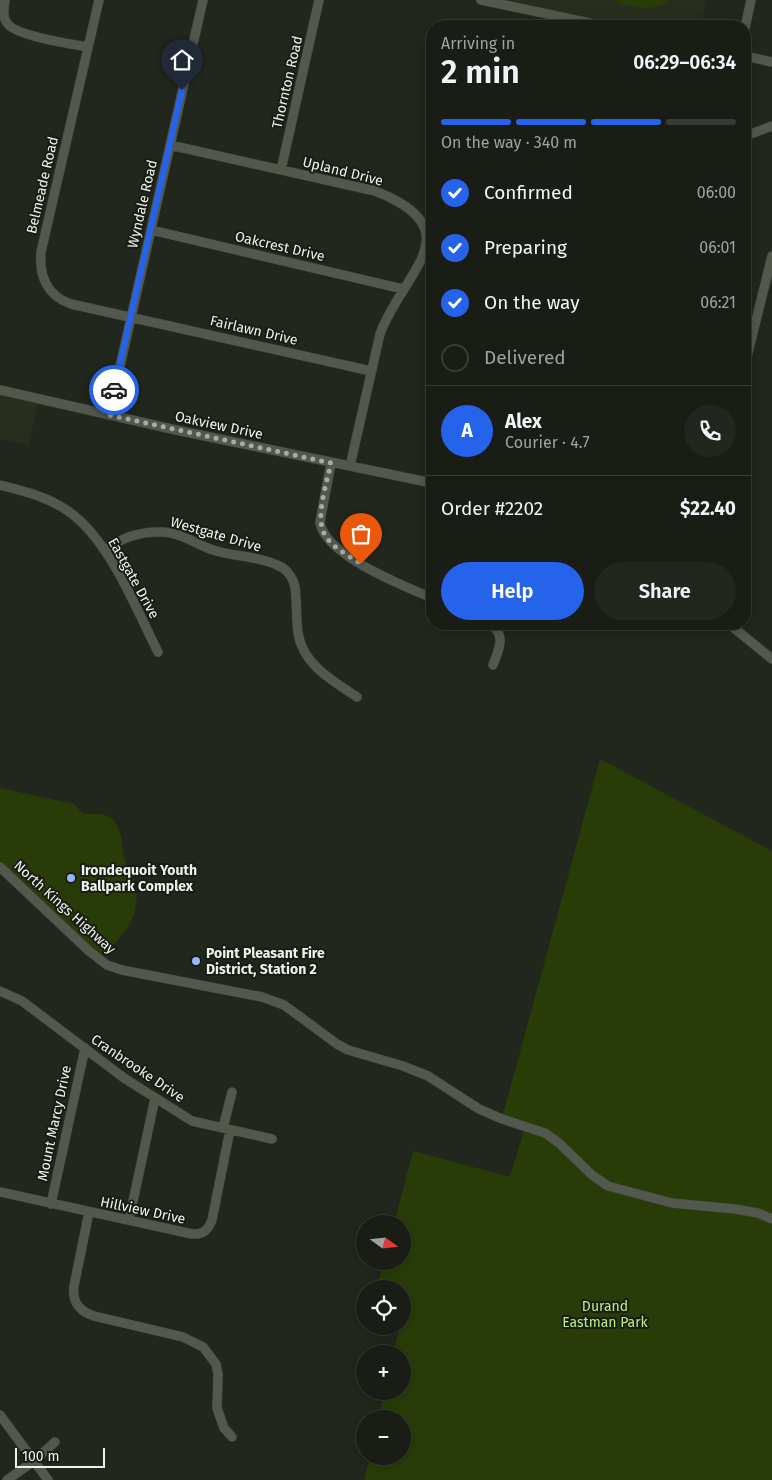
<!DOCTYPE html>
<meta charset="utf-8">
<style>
body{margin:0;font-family:"Fira Sans",sans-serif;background:#23261f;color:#f1f3f6;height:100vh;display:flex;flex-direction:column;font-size:19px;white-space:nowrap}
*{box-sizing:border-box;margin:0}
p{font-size:16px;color:#9fa2a1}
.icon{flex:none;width:28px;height:28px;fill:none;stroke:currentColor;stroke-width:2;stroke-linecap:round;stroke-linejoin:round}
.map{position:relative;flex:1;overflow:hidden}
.drawer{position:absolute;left:426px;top:20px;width:325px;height:610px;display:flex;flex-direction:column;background:#1a1d16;border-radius:20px;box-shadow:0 2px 12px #0003,0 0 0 1px #383b35}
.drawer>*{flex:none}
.needle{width:32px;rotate:105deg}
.buttons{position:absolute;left:356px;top:1215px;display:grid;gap:10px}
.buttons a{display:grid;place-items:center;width:55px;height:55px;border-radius:50%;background:#1a1d16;box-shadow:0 2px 12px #0003,0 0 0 1px #383b35;font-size:25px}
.scale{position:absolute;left:15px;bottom:12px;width:90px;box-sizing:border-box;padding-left:5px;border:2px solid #eef2eb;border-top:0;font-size:14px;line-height:18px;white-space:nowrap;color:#eef2eb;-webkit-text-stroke:4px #191d13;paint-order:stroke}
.pin{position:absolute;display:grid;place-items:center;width:42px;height:42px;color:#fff;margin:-51px -21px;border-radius:50% 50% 50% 0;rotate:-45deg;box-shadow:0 0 5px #0007}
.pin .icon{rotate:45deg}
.courier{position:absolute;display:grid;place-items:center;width:50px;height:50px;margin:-25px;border:4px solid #2563eb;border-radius:50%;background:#fff;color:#222;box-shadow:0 1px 6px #0007}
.head em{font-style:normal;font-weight:600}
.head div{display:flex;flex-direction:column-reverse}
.head{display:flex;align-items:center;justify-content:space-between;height:85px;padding:0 15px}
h1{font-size:32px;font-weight:600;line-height:38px}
.bar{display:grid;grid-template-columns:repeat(4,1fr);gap:8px 5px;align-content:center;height:60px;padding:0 15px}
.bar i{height:6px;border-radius:4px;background:#383b35}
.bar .on{background:#2563eb}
.bar p{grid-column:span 4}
.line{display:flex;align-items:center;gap:12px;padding:0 15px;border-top:1px solid #383b35}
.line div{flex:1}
.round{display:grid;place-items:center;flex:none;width:52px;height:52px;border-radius:26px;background:#23261f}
ol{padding:0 15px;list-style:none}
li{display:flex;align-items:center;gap:15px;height:55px}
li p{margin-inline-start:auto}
li .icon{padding:5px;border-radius:50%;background:#2563eb;color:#fff;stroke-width:4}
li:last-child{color:#9fa2a1}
li i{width:28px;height:28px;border:2px solid #383b35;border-radius:50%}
.cta{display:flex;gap:10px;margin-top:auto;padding:10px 15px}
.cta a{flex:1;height:58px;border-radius:30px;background:#2563eb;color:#fff;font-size:20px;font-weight:600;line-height:58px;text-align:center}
.cta a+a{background:#23261f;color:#f1f3f6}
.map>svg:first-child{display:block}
</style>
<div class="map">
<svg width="772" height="1480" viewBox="0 0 772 1480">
<rect width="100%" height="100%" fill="#22271d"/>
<path fill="#272e1e" d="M495,0H707L701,26H620Z
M0,390L39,398L29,445L0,439Z"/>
<path fill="#293c08" d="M615,0H668C657,13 627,8 615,0Z
M600,759L772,851V1480H364L370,1456H402V1419H378L385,1391H402V1354H393L400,1326H402V1289H377L384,1261H402V1224H394L413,1151L510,1177L526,1124L502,1118Z
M0,788L74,804L83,814C88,814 94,814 99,814C124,817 120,842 125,860C127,871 135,882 136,893C140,921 117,941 100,959L0,867Z"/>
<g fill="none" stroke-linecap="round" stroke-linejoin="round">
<defs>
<path id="minor" d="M5,0C4,8 2,16 7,23C15,36 71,44 88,47
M99,0L41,252C39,276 47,296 71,304L371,371
M481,0L604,26
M745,28L751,0
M745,56L772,62
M745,136L772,126
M170,145L375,191C475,230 402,273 380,334L350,466
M281,170L319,0
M151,230L403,289
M745,365L772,256
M0,390L176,430L432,483
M109,415L203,0
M331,463L320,522C324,555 404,586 432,598
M0,485C23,491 45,496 65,509C108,536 135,607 158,652
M105,550C122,537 141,531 163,532C182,533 195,544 213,550C234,557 263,556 283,568C290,573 293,579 295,587C297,602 296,618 298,633C303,665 332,680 357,697
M489,624C507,634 499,649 493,665
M729,624L772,659
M0,867L89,951L107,965L122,970L262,997L284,1005L337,1044L348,1050L403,1066L428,1076L479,1109L502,1119L545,1133L559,1143L592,1175L608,1186L672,1203L735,1209L758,1213L772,1219
M0,991L22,1001L124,1078L192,1121L272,1139
M223,1128L232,1092
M0,1192L192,1234C203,1235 208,1230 212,1220L230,1130
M51,1204L85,1048
M89,1212L74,1286C72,1302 79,1311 94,1316L183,1337L203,1347L216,1364L218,1374L217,1408L224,1428L232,1437
M129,1220L155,1098
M0,1415L48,1480
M7,1480L34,1461L55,1442"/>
</defs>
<use href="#minor" stroke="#3e4239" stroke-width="10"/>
<use href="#minor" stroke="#52584c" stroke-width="9"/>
</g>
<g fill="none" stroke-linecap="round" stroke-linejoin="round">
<path stroke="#a7aba3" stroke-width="5" stroke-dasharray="0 9" d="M114,390L109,415L331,463C327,483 313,521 327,538C335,549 350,556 361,564"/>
<path stroke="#2563eb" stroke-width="6" d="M114,390L182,90"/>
</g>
<g fill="#96b6fd" stroke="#191d13" stroke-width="2">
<circle cx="71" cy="878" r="5"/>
<circle cx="196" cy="961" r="5"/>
</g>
<g text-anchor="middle" stroke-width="4" stroke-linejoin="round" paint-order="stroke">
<g font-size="14" fill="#eef2eb" stroke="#191d13">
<text transform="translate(287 82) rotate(-77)" y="5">Thornton Road</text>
<text transform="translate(343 171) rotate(14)" y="5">Upland Drive</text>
<text transform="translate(42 185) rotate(-77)" y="5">Belmeade Road</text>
<text transform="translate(142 204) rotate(-77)" y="5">Wyndale Road</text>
<text transform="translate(280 246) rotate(13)" y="5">Oakcrest Drive</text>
<text transform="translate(254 330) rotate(13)" y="5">Fairlawn Drive</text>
<text transform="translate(219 425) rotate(12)" y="5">Oakview Drive</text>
<text transform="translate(216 534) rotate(16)" y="5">Westgate Drive</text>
<text transform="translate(134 578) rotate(61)" y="5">Eastgate Drive</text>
<text transform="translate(65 907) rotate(42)" y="5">North Kings Highway</text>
<text transform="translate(138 1068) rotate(34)" y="5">Cranbrooke Drive</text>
<text transform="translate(54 1123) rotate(-78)" y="5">Mount Marcy Drive</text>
<text transform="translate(143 1210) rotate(12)" y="5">Hillview Drive</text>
</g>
<g font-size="14" font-weight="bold" fill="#eef2eb" stroke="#191d13" text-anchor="start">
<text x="81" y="875">Irondequoit Youth<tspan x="81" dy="16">Ballpark Complex</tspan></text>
<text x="206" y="958">Point Pleasant Fire<tspan x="206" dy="16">District, Station 2</tspan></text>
</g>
<g font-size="14" fill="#beef78" stroke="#191d13">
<text x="605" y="1311">Durand<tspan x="605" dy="16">Eastman Park</tspan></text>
</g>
</g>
</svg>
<div class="buttons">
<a><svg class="needle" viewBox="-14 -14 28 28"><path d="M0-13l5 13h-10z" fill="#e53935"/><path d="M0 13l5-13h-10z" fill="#9fa2a1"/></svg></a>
<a><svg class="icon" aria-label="locate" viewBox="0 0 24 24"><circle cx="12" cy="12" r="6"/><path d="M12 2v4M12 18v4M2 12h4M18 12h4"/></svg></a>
<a>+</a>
<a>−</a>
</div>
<div class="scale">100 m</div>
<div class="pin" style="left:361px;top:564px;background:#ea580c"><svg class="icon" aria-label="bag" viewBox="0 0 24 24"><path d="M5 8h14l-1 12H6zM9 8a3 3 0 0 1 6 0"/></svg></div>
<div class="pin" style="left:182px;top:90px;background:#1f2937"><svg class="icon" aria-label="home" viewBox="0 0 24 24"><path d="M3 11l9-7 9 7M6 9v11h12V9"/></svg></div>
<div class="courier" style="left:114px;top:390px"><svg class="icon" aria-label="car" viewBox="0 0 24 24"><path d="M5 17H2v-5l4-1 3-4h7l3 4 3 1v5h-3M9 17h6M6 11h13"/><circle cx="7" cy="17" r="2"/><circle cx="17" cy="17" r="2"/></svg></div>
<section class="drawer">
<div class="head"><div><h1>2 min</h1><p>Arriving in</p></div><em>06:29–06:34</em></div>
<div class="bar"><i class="on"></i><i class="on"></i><i class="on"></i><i></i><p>On the way · 340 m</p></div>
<ol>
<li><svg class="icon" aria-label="check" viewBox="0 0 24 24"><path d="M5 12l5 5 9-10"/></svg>Confirmed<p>06:00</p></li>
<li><svg class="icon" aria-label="check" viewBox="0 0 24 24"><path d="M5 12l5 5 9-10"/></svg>Preparing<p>06:01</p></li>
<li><svg class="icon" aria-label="check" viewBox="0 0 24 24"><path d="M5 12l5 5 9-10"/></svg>On the way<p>06:21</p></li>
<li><i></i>Delivered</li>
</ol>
<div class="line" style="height:90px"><b class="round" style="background:#2563eb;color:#fff">A</b><div><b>Alex</b><p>Courier · 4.7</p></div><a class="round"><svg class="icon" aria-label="phone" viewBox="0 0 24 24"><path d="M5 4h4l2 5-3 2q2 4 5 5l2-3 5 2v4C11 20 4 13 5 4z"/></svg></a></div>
<div class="line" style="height:65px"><div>Order #2202</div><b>$22.40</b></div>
<div class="cta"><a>Help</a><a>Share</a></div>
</section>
</div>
